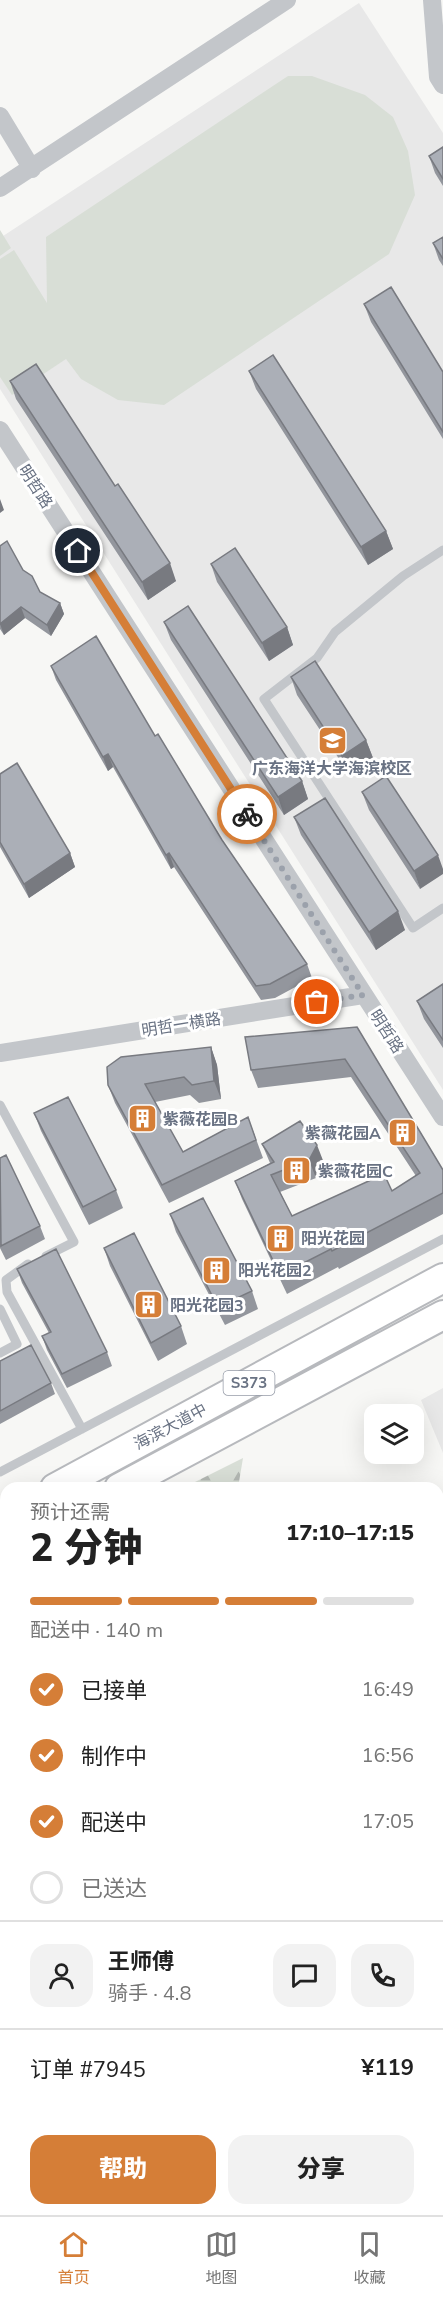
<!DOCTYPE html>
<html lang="zh">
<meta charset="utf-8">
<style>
body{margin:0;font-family:"Nunito Sans","Noto Sans SC",sans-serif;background:#f2f2f2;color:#222;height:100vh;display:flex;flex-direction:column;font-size:22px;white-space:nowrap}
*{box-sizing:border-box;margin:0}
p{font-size:20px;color:#767676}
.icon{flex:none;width:33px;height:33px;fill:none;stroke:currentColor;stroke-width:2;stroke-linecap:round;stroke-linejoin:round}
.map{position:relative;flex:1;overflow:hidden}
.details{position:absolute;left:0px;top:1482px;width:444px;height:734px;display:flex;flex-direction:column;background:#fff;border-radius:18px 18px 0 0;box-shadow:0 6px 24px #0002}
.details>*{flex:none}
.fabs{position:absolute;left:364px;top:1404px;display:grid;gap:12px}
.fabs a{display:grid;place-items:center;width:60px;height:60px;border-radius:12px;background:#fff;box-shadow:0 6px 24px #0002;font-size:30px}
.pin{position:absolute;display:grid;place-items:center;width:51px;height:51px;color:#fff;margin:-26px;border:3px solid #fff;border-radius:50%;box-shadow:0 2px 6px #0007}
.courier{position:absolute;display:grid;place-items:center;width:60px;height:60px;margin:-30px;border:4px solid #d57e37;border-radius:50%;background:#fff;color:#222;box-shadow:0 2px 8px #0007}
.overview em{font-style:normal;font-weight:800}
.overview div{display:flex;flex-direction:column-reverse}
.overview{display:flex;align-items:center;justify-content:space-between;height:102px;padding:0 30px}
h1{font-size:39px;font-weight:800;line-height:45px}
.bar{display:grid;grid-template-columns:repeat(4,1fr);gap:9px 6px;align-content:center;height:72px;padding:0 30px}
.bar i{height:8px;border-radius:4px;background:#e0e0e0}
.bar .on{background:#d57e37}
.bar p{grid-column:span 4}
.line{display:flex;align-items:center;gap:15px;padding:0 30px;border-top:2px solid #e0e0e0}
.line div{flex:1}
.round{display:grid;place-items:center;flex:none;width:63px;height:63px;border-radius:18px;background:#f2f2f2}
ol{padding:0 30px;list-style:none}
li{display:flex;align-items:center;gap:18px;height:66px}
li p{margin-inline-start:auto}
li .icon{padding:6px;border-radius:50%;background:#d57e37;color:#fff;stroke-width:4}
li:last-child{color:#767676}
li i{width:33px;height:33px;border:3px solid #e0e0e0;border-radius:50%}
.button{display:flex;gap:12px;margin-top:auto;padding:12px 30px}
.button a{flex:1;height:69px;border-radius:18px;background:#d57e37;color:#fff;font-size:24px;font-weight:800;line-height:69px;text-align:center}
.button a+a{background:#f2f2f2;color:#222}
.tabs{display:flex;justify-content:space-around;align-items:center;height:84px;border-top:2px solid #e0e0e0;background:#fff;font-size:16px;color:#767676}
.tabs a{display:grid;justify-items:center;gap:3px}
.tabs .on{color:#d57e37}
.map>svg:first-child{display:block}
</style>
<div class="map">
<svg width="443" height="2215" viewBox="0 0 443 2215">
<defs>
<pattern id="forest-firs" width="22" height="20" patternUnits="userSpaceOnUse" patternTransform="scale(1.5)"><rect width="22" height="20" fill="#d8ded6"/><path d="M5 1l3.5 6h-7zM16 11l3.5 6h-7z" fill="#b3b8b3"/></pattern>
<pattern id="park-tufts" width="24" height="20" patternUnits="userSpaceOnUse" patternTransform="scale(1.5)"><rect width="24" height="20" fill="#d8ded6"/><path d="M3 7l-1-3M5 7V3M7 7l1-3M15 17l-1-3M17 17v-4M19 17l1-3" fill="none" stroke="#b3b8b3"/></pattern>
</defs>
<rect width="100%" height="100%" fill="#f7f7f5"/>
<path fill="#e8e8e8" d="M359,3L443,133V1090L0,389V238Z
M443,1388V1453L421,1400Z
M443,1531V1580L438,1577V1532Z
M438,1601L443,1604V1937L438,1934Z
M6,1721V2014L0,2010V1732Z"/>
<path fill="url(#forest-firs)" d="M243,1458L238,1488H183Z
M6,1576V1687L0,1697V1579Z"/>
<path fill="url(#park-tufts)" d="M438,2053L443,2055V2181L438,2194Z
M0,2063L6,2066V2210H432L430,2215H0Z"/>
<path fill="#d8ded6" d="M288,76H312L365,95L393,117L408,151L415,195L389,254L164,405L118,400L81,379L66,359L12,395L0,377V259L14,250L47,303L46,237Z
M0,230L11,248L0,256Z"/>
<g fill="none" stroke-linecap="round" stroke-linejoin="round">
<defs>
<path id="primary" d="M55,1488L443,1278
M119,1488L443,1315
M0,1518L6,1515
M0,1551L6,1548"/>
</defs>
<use href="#primary" stroke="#b7b9bd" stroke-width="32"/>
<path stroke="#c3c6ca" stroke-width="9" d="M443,550L403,576L335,632L317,658L264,699L413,928L443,908
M0,1105L74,1242L46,1256
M28,1264L6,1280L7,1292L82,1429
M0,1309L17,1344L0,1353
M0,1472L443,1239
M438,2015L443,2018"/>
<path stroke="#c3c6ca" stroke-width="18" d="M432,0L438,77L443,85
M0,116L32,169
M0,188L287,0
M0,430L443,1117
M0,1053L363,995
M438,1962L443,1965
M0,2002L6,1991
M0,2045L6,2048
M440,2215L443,2207"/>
<use href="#primary" stroke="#fff" stroke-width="28"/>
</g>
<path fill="#93969d" d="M443,147V186L435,173L429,156Z
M443,237V266L439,260L433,243Z
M364,304L443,372V439L371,322Z
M249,371L386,531L393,549L368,565L256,389Z
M10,381L176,581L148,600L16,399Z
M0,546L23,570L40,592L60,603L64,614L51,636L25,618L4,635L0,629Z
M211,564L287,627L293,645L269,661L217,582Z
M164,622L302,781L308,799L284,815L171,640Z
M51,666L155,736L222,840L307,964L312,978L275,998L261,1000L174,867L171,869L113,767L108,771L56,680Z
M291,677L366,740L373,758L349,774L297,695Z
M0,774L70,853L75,867L29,898L0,847Z
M386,776L420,889L369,810L362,792Z
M294,817L405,930L376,950L301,835Z
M443,984V1048L424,1019L417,1001Z
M357,1027L443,1170V1214L339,1269L338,1267L287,1294L242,1199L235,1181L270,1163L262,1144L324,1163L316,1178L280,1192L292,1216L392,1191L416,1176L351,1077L258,1088L251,1070Z
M211,1047L217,1065L221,1099L199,1103L190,1095L155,1102L183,1152L248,1117L263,1158L169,1203L115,1103L108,1085Z
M34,1113L116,1190L123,1208L89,1225L41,1131Z
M0,1158L40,1226L45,1239L6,1260L0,1248Z
M170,1214L252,1291L258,1309L225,1325L176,1232Z
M104,1248L181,1326L187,1344L158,1361L110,1266Z
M17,1269L107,1352L112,1366L67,1388L47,1350L42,1336L49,1333L22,1283Z
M0,1361L51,1383L55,1394L0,1424Z
M0,1796L6,1799L5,1931L0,1928Z"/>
<path fill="#787a80" d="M0,499L4,510L0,513Z
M386,531L393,549L368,565L361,547Z
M170,563L176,581L148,600L142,582Z
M60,603L64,614L51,636L47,625Z
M21,607L25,618L4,635L0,624Z
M287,627L293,645L269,661L262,643Z
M366,740L373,758L349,774L342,756Z
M108,754L113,767L108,771L103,757Z
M302,781L308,799L284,815L278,797Z
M70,853L75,867L29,898L24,884Z
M169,853L174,867L171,869L166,855Z
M438,855L443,869V874L420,889L414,871Z
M398,911L405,930L376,950L369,932Z
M211,1047L217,1065L221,1099L214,1081Z
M317,1145L324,1163L316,1178L309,1160Z
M6,1908V1930L5,1931L1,1919Z"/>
<path fill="#abafb7" stroke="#787a80" stroke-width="1.5" d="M443,147V179L429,156Z
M443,237V259L433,243Z
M391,287L443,372V432L364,304Z
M273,355L386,531L361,547L249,371Z
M36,364L115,486L118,484L170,563L142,582L10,381Z
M7,541L23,570L32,576L40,592L60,603L47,625L21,607L0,624V546Z
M235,548L287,627L262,643L211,564Z
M188,606L302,781L278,797L164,622Z
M96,636L155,736L158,734L222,840L307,964L270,984L256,986L169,853L166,855L108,754L103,757L51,666Z
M315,661L366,740L342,756L291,677Z
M17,763L70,853L24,884L0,842V774Z
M386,776L438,855L414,871L362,792Z
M325,798L398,911L369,932L294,817Z
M443,984V1040L417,1001Z
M357,1027L443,1170V1193L332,1251L331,1249L280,1275L235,1181L274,1162L262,1144L300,1121L317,1145L309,1160L271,1175L292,1216L384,1174L392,1191L420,1173L345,1059L251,1070L245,1037Z
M211,1047L214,1081L192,1085L184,1077L145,1084L183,1152L248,1117L256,1140L162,1185L108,1085L107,1067L121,1057Z
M68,1097L116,1190L83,1207L34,1113Z
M6,1155L40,1226L1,1246L0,1158Z
M203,1198L252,1291L218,1307L170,1214Z
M134,1233L181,1326L151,1343L104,1248Z
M56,1249L107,1352L62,1374L42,1336L51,1332L17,1269Z
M31,1345L51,1383L0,1411V1361Z
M0,1796L6,1799V1908L1,1919L0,1918Z"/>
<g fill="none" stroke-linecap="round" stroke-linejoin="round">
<path stroke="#9ba1ab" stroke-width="6" stroke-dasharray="0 10.8" d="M247,814L363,995L317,1002"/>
<path stroke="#d57e37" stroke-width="8" d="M78,551L247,814"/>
</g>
<defs>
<symbol id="university-square" viewBox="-11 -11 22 22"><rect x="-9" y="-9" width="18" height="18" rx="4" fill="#d57e37" stroke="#fff"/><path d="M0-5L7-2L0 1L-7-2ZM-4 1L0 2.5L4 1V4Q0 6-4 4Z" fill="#fff"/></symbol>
<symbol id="building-square" viewBox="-11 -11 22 22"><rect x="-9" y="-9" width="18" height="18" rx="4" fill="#d57e37" stroke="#fff"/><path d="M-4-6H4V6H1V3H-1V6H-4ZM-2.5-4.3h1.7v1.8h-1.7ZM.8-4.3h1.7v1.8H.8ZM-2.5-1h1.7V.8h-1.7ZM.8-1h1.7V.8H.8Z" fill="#fff"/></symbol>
</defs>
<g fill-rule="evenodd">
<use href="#university-square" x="316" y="724" width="33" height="33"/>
<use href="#building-square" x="126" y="1102" width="33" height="33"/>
<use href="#building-square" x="386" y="1116" width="33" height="33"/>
<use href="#building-square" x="280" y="1154" width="33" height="33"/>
<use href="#building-square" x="264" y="1222" width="33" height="33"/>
<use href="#building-square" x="200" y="1254" width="33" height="33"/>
<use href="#building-square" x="132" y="1288" width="33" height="33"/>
</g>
<g text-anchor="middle" stroke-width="6" stroke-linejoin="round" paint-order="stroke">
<rect fill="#fff" stroke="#969ca8" stroke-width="1.5" x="223.5" y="1371" width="51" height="24" rx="4.5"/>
<g font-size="15" font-weight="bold" fill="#697283">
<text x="249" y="1388">S373</text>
</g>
<g font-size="16" fill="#697283" stroke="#fff">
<text transform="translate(36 486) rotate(57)" y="6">明哲路</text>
<text transform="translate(181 1024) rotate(-9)" y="6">明哲一横路</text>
<text transform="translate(387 1031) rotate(57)" y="6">明哲路</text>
<text transform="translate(170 1426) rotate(-28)" y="6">海滨大道中</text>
</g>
<g font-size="16" font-weight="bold" fill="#697283" stroke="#fff" text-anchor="start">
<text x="332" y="774" text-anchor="middle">广东海洋大学海滨校区</text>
<text x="163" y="1125">紫薇花园B</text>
<text x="381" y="1139" text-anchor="end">紫薇花园A</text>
<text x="318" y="1177">紫薇花园C</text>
<text x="301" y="1244">阳光花园</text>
<text x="238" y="1276">阳光花园2</text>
<text x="170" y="1311">阳光花园3</text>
</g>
</g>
</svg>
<div class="fabs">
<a><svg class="icon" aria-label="layers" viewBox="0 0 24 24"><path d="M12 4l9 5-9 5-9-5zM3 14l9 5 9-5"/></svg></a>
</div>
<div class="pin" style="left:317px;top:1002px;background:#ea580c"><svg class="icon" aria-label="bag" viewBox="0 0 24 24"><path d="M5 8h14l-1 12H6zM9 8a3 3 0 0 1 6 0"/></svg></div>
<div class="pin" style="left:78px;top:551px;background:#1f2937"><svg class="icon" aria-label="home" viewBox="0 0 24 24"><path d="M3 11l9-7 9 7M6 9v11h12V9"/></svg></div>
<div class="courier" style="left:247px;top:814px"><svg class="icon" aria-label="bike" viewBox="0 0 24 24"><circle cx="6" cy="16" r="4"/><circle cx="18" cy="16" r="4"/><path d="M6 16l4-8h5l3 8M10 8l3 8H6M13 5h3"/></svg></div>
<section class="details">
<div class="overview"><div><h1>2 分钟</h1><p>预计还需</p></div><em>17:10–17:15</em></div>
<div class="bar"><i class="on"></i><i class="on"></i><i class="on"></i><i></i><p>配送中 · 140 m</p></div>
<ol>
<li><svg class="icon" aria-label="check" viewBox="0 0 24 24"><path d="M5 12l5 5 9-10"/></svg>已接单<p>16:49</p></li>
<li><svg class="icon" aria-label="check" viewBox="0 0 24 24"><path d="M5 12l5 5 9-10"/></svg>制作中<p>16:56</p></li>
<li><svg class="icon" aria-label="check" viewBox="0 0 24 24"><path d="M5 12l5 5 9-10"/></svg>配送中<p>17:05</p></li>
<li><i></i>已送达</li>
</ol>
<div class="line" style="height:108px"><a class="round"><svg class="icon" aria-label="person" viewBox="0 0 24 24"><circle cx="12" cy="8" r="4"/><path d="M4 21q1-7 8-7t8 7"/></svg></a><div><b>王师傅</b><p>骑手 · 4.8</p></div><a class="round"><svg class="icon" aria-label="chat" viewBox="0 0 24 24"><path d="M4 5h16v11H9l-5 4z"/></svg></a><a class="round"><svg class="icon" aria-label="phone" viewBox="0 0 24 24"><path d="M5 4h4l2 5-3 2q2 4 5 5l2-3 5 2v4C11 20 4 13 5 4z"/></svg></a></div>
<div class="line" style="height:78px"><div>订单 #7945</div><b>¥119</b></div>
<div class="button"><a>帮助</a><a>分享</a></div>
</section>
</div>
<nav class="tabs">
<a class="on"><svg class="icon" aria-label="home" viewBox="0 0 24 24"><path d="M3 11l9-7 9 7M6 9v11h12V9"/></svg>首页</a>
<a><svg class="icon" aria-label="map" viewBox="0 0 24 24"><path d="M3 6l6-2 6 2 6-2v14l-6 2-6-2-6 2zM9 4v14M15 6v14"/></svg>地图</a>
<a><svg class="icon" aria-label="saved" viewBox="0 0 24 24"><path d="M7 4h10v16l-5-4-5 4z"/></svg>收藏</a>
</nav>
